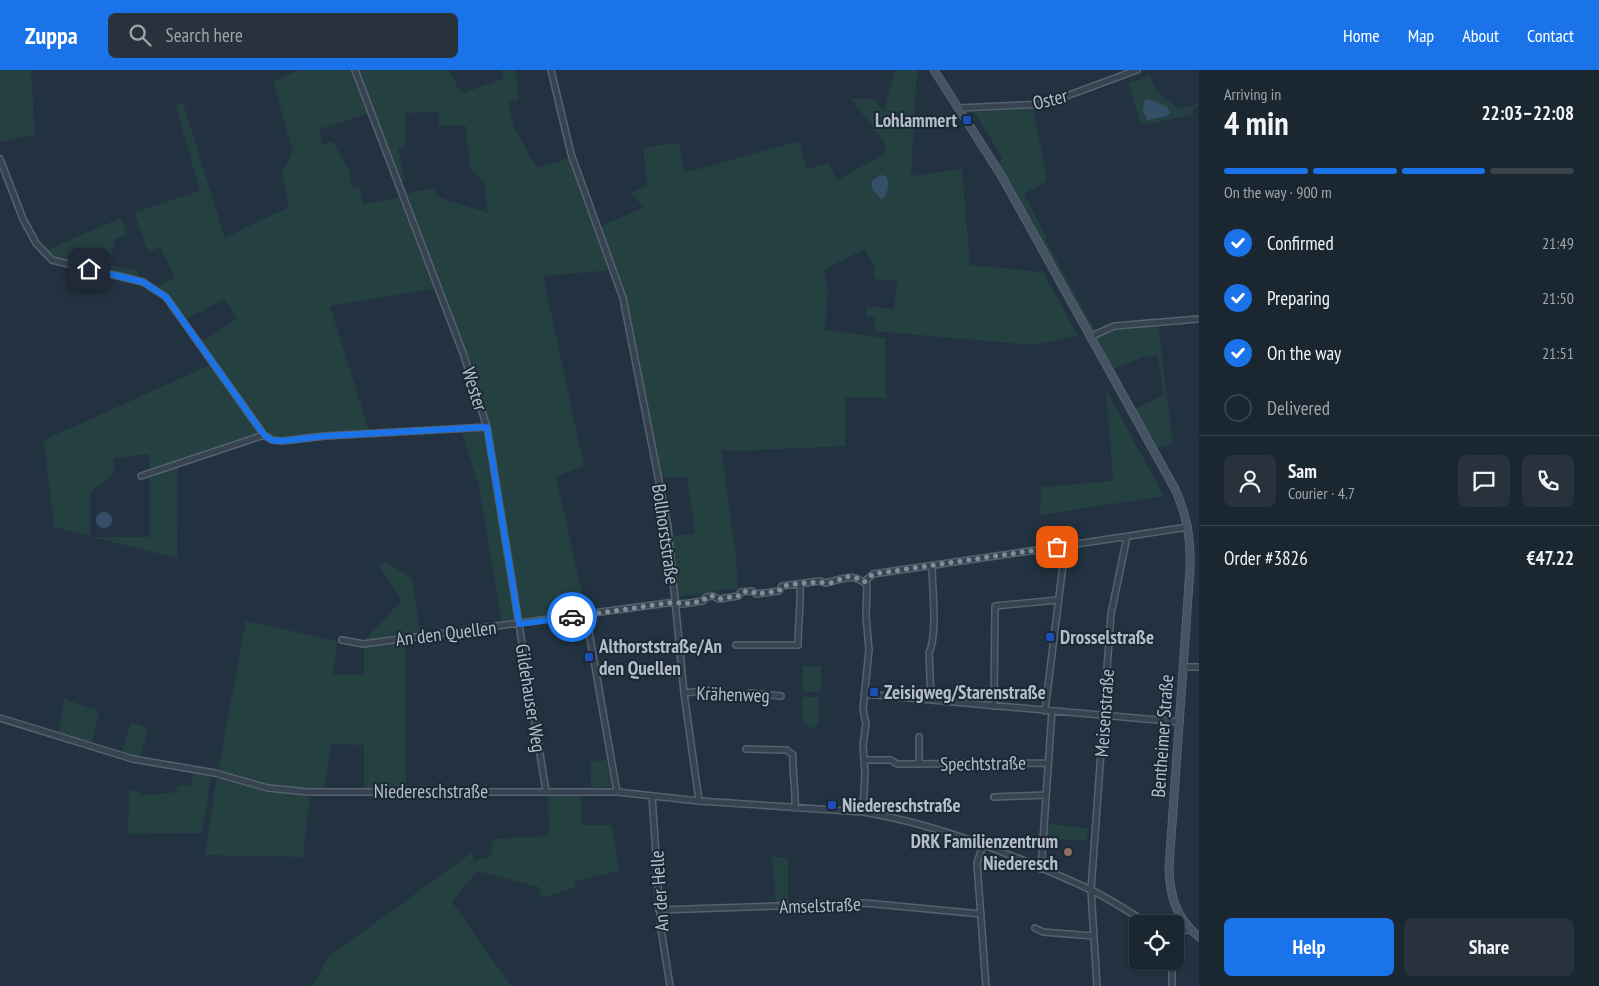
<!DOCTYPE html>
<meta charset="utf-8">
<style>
body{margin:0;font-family:"PT Sans Narrow",sans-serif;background:#27323c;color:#f1f3f6;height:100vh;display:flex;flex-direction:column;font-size:19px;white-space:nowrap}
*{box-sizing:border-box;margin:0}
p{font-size:16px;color:#9fa5ab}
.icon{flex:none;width:28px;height:28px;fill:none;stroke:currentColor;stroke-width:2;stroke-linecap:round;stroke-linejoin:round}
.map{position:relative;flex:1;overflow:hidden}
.sheet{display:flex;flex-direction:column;background:#1a2630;width:400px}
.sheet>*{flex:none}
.tools{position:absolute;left:1129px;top:845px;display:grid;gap:10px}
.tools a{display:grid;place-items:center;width:55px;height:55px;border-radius:8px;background:#1a2630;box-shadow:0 1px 4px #0004,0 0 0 1px #38434c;font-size:25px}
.pin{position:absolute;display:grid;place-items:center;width:42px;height:42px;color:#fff;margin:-21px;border-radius:10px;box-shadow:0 2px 8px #0006}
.courier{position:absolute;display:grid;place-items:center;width:50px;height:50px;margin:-25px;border:4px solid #1a73e8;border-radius:50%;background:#fff;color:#222;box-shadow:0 1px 6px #0007}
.head em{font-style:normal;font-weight:800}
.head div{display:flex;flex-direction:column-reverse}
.head{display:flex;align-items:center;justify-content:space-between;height:85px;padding:0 25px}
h1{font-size:32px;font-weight:800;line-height:38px}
.bar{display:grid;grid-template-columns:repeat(4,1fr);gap:8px 5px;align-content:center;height:60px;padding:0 25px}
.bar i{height:6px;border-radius:4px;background:#38434c}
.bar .active{background:#1a73e8}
.bar p{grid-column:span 4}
.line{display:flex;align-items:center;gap:12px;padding:0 25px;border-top:1px solid #38434c}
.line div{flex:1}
.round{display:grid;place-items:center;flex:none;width:52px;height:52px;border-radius:8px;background:#27323c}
ol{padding:0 25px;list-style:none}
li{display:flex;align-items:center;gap:15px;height:55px}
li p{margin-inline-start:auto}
li .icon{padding:5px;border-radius:50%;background:#1a73e8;color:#fff;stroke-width:4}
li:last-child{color:#9fa5ab}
li i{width:28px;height:28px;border:2px solid #38434c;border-radius:50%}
.primary-button{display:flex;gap:10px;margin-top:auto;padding:10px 25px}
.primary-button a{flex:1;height:58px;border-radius:8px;background:#1a73e8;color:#fff;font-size:20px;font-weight:800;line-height:58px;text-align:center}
.primary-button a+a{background:#27323c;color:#f1f3f6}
header{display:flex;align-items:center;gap:30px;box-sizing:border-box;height:70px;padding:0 25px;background:#1a73e8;color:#fff}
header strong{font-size:24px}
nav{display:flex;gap:28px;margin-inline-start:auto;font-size:18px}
.search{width:350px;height:45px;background:#27323c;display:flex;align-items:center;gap:12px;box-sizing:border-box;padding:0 18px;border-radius:8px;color:#9fa5ab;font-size:19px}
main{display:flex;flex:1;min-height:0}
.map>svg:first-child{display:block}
</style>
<header>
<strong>Zuppa</strong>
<div class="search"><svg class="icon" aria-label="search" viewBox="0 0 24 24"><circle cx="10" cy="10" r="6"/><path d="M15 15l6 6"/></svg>Search here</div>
<nav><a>Home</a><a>Map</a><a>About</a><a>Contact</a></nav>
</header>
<main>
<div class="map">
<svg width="1199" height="916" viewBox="0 0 1199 916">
<rect width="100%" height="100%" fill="#233240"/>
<path fill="#254041" d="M0,0H31L35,65L0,72Z
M299,0H449L461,24L503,9L501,0H515L519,30L508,33L513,56L537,98L569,88L611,200L543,206L584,396L556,406L586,542L521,551L488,355L466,281L403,123L434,119L438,127L488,143L484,112L470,97L466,56H439L438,42L405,43V78H398L405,112H400L374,42L319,59L322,75L332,71L348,97L352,118L360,117L362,135L399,127L434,219L330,236L369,361L324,363L284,369L273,368L266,362L201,272L237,249L224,229L187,249L169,224L158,216L175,208L160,177L148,182L134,143L200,121L176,36L183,33L225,168L289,137L282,102L293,82L273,12Z
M895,0H917L911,106L962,99L970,195L1043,202L1078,266L1033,275L874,261L875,247L866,246L867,236L894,239L897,211L874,209V196L865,179L823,200L828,218L825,260L885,268L886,328H845V376L737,381L721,379L736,488L738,518L677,527L671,466L695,463L687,407H661L623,228L625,227L601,156L644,137L630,123L647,116L643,77L679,73L684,103L799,71L807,99L828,93L837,111L885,83L884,72L851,29L873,28L884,42Z
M1149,6L1157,22L1180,39L1199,33V36L1192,39L1193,43H1199L1144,55L1139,49L1129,13Z
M1033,38L1047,111L1024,124L1046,166V171L1095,260L1092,262L998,93L1003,88L974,42Z
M121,148L127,164L115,169L110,195L139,201L136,208L55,187L47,180Z
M1158,254L1173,373L1158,378L1135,339L1163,325L1158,286L1142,287L1113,300L1097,267L1114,258Z
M210,295L259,364L150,400L149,384L114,388V403L90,423V467H150V405L178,396L177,488L54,457L44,370Z
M1106,320L1164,426L1040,445L1041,417L1113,411Z
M484,360L516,551L502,553L479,417L462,362Z
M386,492L412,508L420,564L365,570L402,530L378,496Z
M246,551L337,571L333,604L364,605V576L405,572L406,717L364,719V675L331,674L324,719L277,721L310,727L303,787L205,785L215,718Z
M803,596H821V622H803Z
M803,627H819V652L812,660L803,651Z
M64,629L99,641L92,673L59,663Z
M131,652L148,658L140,687L122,683Z
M607,689L611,716L591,718L590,692Z
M193,703L211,707L202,763L128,764L129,720L139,721L140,725L173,723L179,715L192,716Z
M548,724L581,725V755H612L619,801L575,811V817L541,828L539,817L477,801L452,832L511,916H313L328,887L473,782V792L491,786L493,769L549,766Z
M1046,754L1088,758L1087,771L1045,768Z
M772,787L788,788V833L776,834Z"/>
<path fill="#354f68" d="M1149,29L1167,37L1170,42L1168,46L1147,50L1143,41L1144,31Z
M880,105L886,106C890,115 888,120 884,128L881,129L873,120L871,112Z
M96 450a8 8 0 1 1 16 0a8 8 0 1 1-16 0Z"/>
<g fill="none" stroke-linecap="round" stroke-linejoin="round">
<defs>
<path id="minor" d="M355,0L463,283L487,357L546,721
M551,0L571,84L623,228L668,457L684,623L699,731
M959,38L1045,34L1137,0
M0,89L23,149L36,173L52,190L143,212L166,227L264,365L272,370L282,371L325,366L487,357
M1090,267L1114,256L1199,249
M141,406L264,365
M864,512L873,504L1057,477L1065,478L1070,475L1188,457
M586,545L617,722
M342,570L363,574L675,532L682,534L703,531L706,527L713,526L719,529L738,526L741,522L752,521L756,524L779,521L782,516L820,511L825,513C842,510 852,501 867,515L866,546L869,580L863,639L866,654L863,675L865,703L863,742
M736,575H798C798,554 801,535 800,514
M1184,597H1199
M684,623L712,620L716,624C727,624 735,627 746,627L749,623L781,626
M864,624L1180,652
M931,629L929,583C938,564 932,517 932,495
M994,636L995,536L1058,530
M1045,641L1065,478
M0,648L133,689L215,703L268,718L308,722H617L699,731L863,742C941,755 1017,786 1089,819C1110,829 1129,842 1149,854
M746,679L787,680L793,685C792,703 796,719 795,738
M864,690H891L897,694L1048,693
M919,694V667
M652,726L661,859L670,916
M994,727L1046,725
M983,775L977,793L986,916
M1041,799L1052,641
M659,840L865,833L981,844
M1035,858L1043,862L1093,866
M1175,864L1189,859
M1172,891V916
M1097,916L1091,820L1111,544L1127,467"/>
<path id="secondary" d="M934,0L1001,105L1175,419C1187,446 1191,469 1190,499L1169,798C1170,827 1176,848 1199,867"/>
</defs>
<use href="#minor" stroke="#55616d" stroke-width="8"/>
<use href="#secondary" stroke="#55616d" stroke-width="9"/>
<use href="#minor" stroke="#374350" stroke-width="5"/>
<use href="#secondary" stroke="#455363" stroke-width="7"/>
</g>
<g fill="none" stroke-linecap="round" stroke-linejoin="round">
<path stroke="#818d9a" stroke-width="5" stroke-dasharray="0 9" d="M572,547L675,532L682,534L703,531L706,527L713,526L719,529L738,526L741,522L752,521L756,524L779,521L782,516C797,514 811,511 826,513C842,514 842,499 864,512L873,504L1057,477"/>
<path stroke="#1a73e8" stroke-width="6" d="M89,199L143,212L166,227L264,365L272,370L282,371L325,366L487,357L519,554L572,547"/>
</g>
<g fill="#1a4fb4" stroke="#1c2835" stroke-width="2">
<rect x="962" y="45" width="10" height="10" rx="2.5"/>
<rect x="1045" y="562" width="10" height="10" rx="2.5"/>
<rect x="584" y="582" width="10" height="10" rx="2.5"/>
<rect x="869" y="617" width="10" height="10" rx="2.5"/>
<rect x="827" y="730" width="10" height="10" rx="2.5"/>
</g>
<circle fill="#8d6e63" stroke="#1c2835" stroke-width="2" cx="1068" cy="782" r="5"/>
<g text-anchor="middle" stroke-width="4" stroke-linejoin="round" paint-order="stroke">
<g font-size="19" fill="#b3beca" stroke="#1c2835">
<text transform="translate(1050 29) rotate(-14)" y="7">Oster</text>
<text transform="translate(475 319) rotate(72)" y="7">Wester</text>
<text transform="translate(666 464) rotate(82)" y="7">Bollhorststraße</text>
<text transform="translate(446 563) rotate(-7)" y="7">An den Quellen</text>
<text transform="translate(733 624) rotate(2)" y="7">Krähenweg</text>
<text transform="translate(531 628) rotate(81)" y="7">Gildehauser Weg</text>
<text transform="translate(1104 643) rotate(-86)" y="7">Meisenstraße</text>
<text transform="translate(1162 666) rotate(-86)" y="7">Bentheimer Straße</text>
<text transform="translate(983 693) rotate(-1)" y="7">Spechtstraße</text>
<text x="431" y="728">Niedereschstraße</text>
<text transform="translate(659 821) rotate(-94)" y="7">An der Helle</text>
<text transform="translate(820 835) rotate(-2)" y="7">Amselstraße</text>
</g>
<g font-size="19" font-weight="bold" fill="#b3beca" stroke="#1c2835" text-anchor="start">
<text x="957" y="57" text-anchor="end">Lohlammert</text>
<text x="1060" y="574">Drosselstraße</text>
<text x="599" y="583">Althorststraße/An<tspan x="599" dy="22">den Quellen</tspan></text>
<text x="884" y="629">Zeisigweg/Starenstraße</text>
<text x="842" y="742">Niedereschstraße</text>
<text x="1058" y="778" text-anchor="end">DRK Familienzentrum<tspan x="1058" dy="22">Niederesch</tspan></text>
</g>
</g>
</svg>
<div class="tools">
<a><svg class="icon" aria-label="locate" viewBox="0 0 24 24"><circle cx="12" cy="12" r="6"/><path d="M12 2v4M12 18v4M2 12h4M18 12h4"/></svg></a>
</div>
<div class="pin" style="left:1057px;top:477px;background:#ea580c"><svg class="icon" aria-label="bag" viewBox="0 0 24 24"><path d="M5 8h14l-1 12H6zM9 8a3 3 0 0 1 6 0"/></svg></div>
<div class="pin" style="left:89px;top:199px;background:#1f2937"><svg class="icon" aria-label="home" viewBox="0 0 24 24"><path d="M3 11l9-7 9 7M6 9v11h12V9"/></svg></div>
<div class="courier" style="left:572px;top:547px"><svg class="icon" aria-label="car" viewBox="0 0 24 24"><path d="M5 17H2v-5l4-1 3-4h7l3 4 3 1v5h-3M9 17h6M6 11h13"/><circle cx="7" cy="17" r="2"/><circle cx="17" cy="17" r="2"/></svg></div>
</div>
<section class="sheet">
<div class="head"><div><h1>4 min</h1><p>Arriving in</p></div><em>22:03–22:08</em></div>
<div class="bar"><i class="active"></i><i class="active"></i><i class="active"></i><i></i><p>On the way · 900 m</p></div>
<ol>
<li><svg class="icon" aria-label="check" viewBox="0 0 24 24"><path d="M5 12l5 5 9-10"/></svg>Confirmed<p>21:49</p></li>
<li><svg class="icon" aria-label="check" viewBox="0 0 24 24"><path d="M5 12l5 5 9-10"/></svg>Preparing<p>21:50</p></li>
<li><svg class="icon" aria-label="check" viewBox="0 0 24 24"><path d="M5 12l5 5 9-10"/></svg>On the way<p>21:51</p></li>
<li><i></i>Delivered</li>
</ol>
<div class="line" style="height:90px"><a class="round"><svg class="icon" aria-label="person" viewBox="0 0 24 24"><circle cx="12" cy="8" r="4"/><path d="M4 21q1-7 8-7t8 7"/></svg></a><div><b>Sam</b><p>Courier · 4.7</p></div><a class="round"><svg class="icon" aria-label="chat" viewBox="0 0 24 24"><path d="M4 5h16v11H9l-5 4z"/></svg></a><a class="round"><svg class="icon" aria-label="phone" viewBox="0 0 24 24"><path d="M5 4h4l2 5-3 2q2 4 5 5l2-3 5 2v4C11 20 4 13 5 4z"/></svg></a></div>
<div class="line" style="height:65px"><div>Order #3826</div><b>€47.22</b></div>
<div class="primary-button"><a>Help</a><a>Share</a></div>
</section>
</main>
